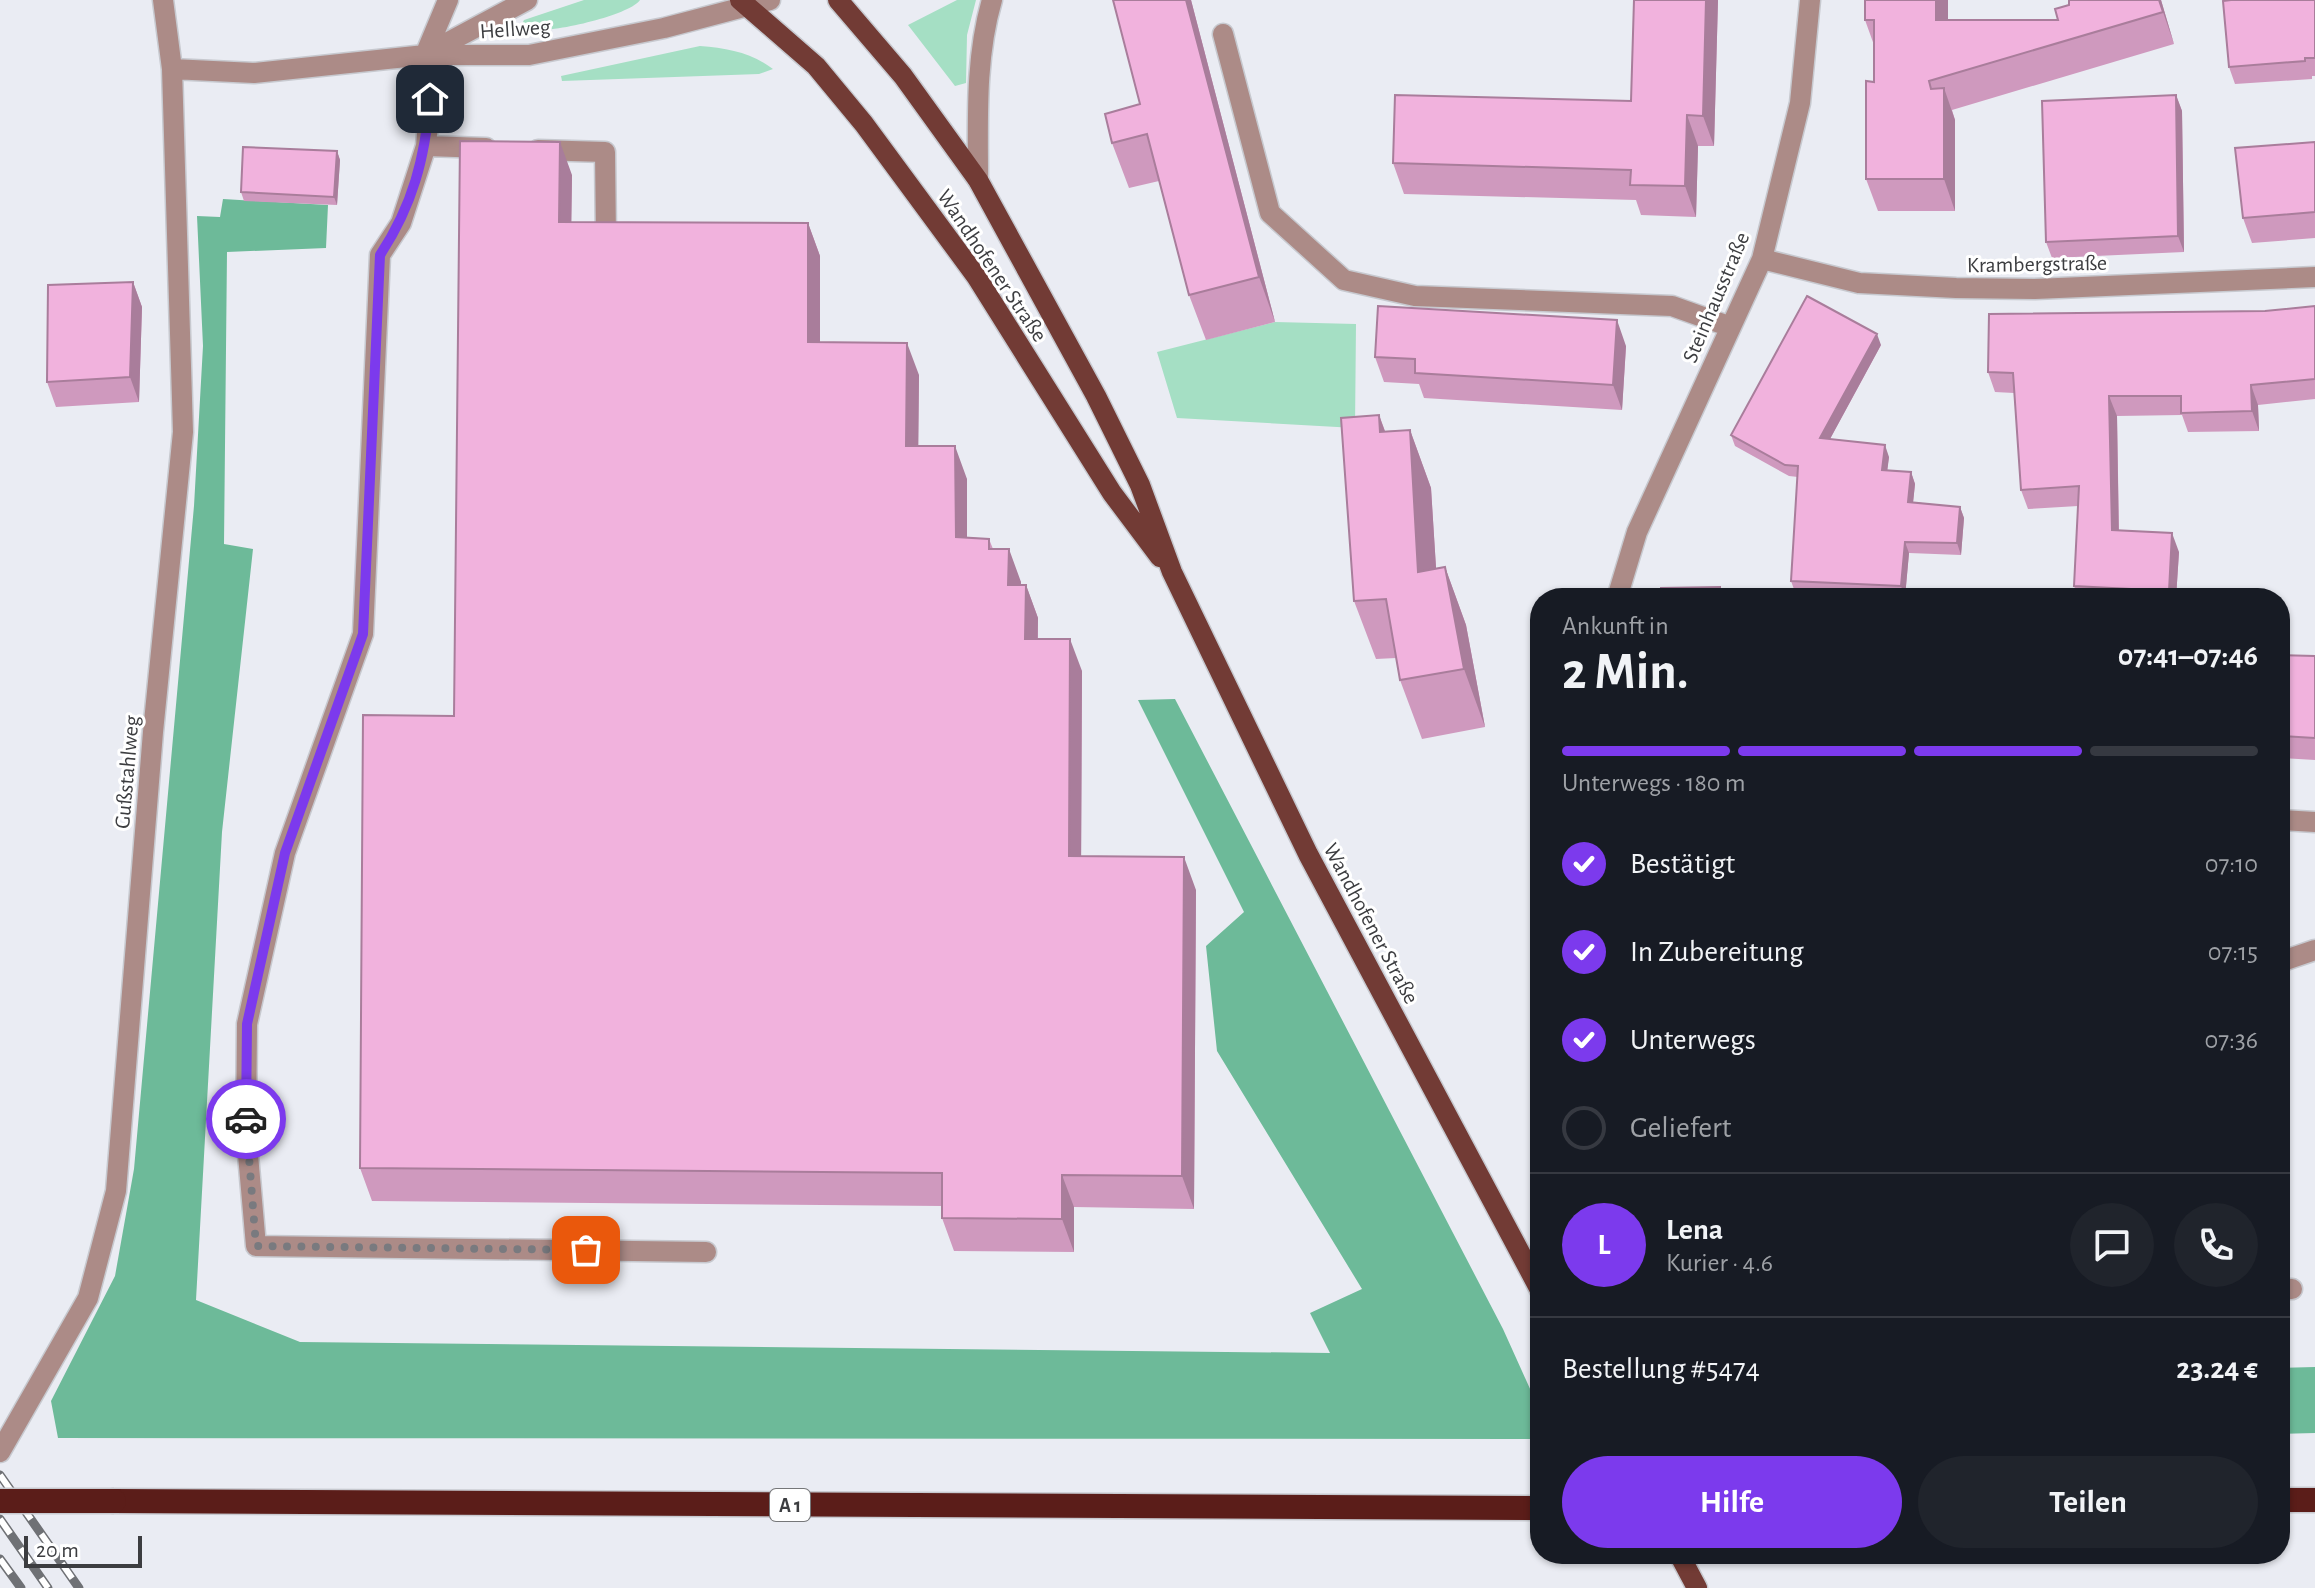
<!DOCTYPE html>
<html lang="de">
<meta charset="utf-8">
<style>
body{margin:0;font-family:"Alegreya Sans",sans-serif;background:#20242c;color:#f1f3f6;height:100vh;display:flex;flex-direction:column;font-size:30px;white-space:nowrap}
*{box-sizing:border-box;margin:0}
p{font-size:26px;color:#9ea1a6}
.icon{flex:none;width:44px;height:44px;fill:none;stroke:currentColor;stroke-width:2;stroke-linecap:round;stroke-linejoin:round}
.map{position:relative;flex:1;overflow:hidden}
.sheet{position:absolute;left:1530px;top:588px;width:760px;height:976px;display:flex;flex-direction:column;background:#171b24;border-radius:32px;box-shadow:0 2px 6px #0004}
.sheet>*{flex:none}
.scale{position:absolute;left:24px;bottom:20px;width:118px;box-sizing:border-box;padding-left:8px;border:4px solid #3c3d40;border-top:0;font-size:22px;line-height:28px;white-space:nowrap;color:#3c3d40;-webkit-text-stroke:6px #fff;paint-order:stroke}
.pin{position:absolute;display:grid;place-items:center;width:68px;height:68px;color:#fff;margin:-34px;border-radius:16px;box-shadow:0 4px 12px #0006}
.courier{position:absolute;display:grid;place-items:center;width:80px;height:80px;margin:-40px;border:6px solid #7c3aed;border-radius:50%;background:#fff;color:#222;box-shadow:0 2px 10px #0007}
.head em{font-style:normal;font-weight:700}
.head div{display:flex;flex-direction:column-reverse}
.head{display:flex;align-items:center;justify-content:space-between;height:136px;padding:0 32px}
h1{font-size:52px;font-weight:700;line-height:60px}
.bar{display:grid;grid-template-columns:repeat(4,1fr);gap:12px 8px;align-content:center;height:96px;padding:0 32px}
.bar i{height:10px;border-radius:6px;background:#363941}
.bar .on{background:#7c3aed}
.bar p{grid-column:span 4}
.line{display:flex;align-items:center;gap:20px;padding:0 32px;border-top:2px solid #363941}
.line div{flex:1}
.round{display:grid;place-items:center;flex:none;width:84px;height:84px;border-radius:42px;background:#20242c}
ol{padding:0 32px;list-style:none}
li{display:flex;align-items:center;gap:24px;height:88px}
li p{margin-inline-start:auto}
li .icon{padding:8px;border-radius:50%;background:#7c3aed;color:#fff;stroke-width:4}
li:last-child{color:#9ea1a6}
li i{width:44px;height:44px;border:4px solid #363941;border-radius:50%}
.cta{display:flex;gap:16px;margin-top:auto;padding:16px 32px}
.cta a{flex:1;height:92px;border-radius:48px;background:#7c3aed;color:#fff;font-size:32px;font-weight:700;line-height:92px;text-align:center}
.cta a+a{background:#20242c;color:#f1f3f6}
.map>svg:first-child{display:block}
</style>
<div class="map">
<svg width="2315" height="1588" viewBox="0 0 2315 1588">
<rect width="100%" height="100%" fill="#eaecf3"/>
<path fill="#a5dfc4" d="M640,0C630,16 535,38 520,28L524,20L584,0Z
M957,0H976L967,35L966,83L955,86L908,25Z
M700,46C728,48 752,53 773,69L759,74L562,81L561,76Z
M1275,322L1356,324L1355,428L1177,418L1157,352Z"/>
<path fill="#6dba99" d="M223,199L328,205L326,248L227,252L224,544L253,549L222,832L196,1300L300,1342L1330,1353L1310,1313L1362,1289L1217,1051L1206,946L1244,912L1138,700L1175,699L1503,1329L1540,1411V1439L58,1438L51,1401L115,1276L134,1169L194,506L203,346L197,216L220,217Z
M2315,1367V1433L2280,1434V1368Z"/>
<g fill="none" stroke-linecap="round" stroke-linejoin="round">
<defs>
<path id="minor" d="M448,0L425,55L430,99L426,146L401,223L380,255L363,634L285,853L247,1024L246,1132L256,1246L706,1252
M1223,34L1270,213L1344,280L1415,296L1672,306L1731,327
M428,53L527,0
M172,69L254,73L425,55H529L664,28L770,0
M426,146L486,148
M538,150L605,152L606,239
M978,180C978,120 975,58 992,0
M1762,259L1859,283L1956,288L2035,289L2315,277
M1617,598L1637,532L1762,259L1800,103L1810,0
M2280,820L2315,822
M2280,962L2315,950
M2280,1289H2292
M0,1452L88,1298L116,1191L153,732L183,432L172,69L163,0"/>
<path id="major" d="M740,0L816,66L864,124L976,276L1112,493L1160,557
M838,0L903,76L978,180L1096,396L1140,485L1172,572L1308,854L1540,1290
M1679,1554L1697,1588"/>
<path id="highway" d="M2280,1500H2315
M114,1501L1540,1508"/>
</defs>
<use href="#minor" stroke="#c7c9cf" stroke-width="23"/>
<use href="#major" stroke="#c7c9cf" stroke-width="23"/>
<use href="#highway" stroke="#c7c9cf" stroke-width="27"/>
<use href="#minor" stroke="#ac8b87" stroke-width="20"/>
<use href="#major" stroke="#723b35" stroke-width="20"/>
<use href="#highway" stroke="#5b1d19" stroke-width="24"/>
<defs>
<path id="rail" d="M0,1475L79,1588
M0,1519L48,1588
M0,1559L21,1588"/>
</defs>
<use href="#rail" stroke="#6f7175" stroke-width="9"/>
<use href="#rail" stroke="#fff" stroke-width="6" stroke-dasharray="18" stroke-linecap="butt"/>
<defs>
<path id="highway-bridge" d="M0,1501H114"/>
</defs>
<use href="#highway-bridge" stroke="#c7c9cf" stroke-width="27" stroke-linecap="butt"/>
<use href="#highway-bridge" stroke="#5b1d19" stroke-width="24"/>
</g>
<path fill="#cf99be" d="M1113,0H1191L1275,322L1206,340L1189,295L1159,181L1129,188L1112,143L1140,104Z
M1718,0L1714,146H1698L1696,217L1641,215L1636,200L1404,194L1393,163L1631,101Z
M1865,0H1948V20H2058L2161,0L2174,44L1952,110L1955,120V211H1878L1866,179L1874,82V45L1865,20Z
M2315,0V76H2312V79L2235,84L2229,67Z
M2176,95L2182,111L2184,252L2052,258L2046,242Z
M2315,142V238L2252,243L2243,218Z
M337,151L340,160L337,205L244,201L241,192Z
M572,175L571,222L808,223L820,256V342L919,375L918,446L967,479V537L989,539L993,549L1021,582V585H1026L1038,618V639L1082,671L1081,856L1196,890L1194,1209L1074,1207V1252L954,1251L942,1218V1206L372,1201L360,1168Z
M133,282L142,307L139,402L56,407L47,382Z
M2315,306V399L2258,405L2259,431L2188,432L2182,415L2117,416L2119,530L2179,552L2176,598H2079L2074,586L2078,506L2028,509L2021,490L2014,393L1995,392L1988,372L2265,311Z
M1881,345L1830,439L1889,457L1887,470L1911,472L1915,484L1913,502L1960,507L1964,518L1961,555L1909,553L1905,597L1795,592L1791,581L1798,477L1789,476L1735,446L1731,435Z
M1626,346L1622,410L1424,398L1419,384L1384,382L1375,357Z
M1379,415L1385,431L1410,430L1431,488L1436,569L1445,567L1466,625L1485,727L1422,739L1400,680L1396,658L1376,659L1354,601Z
M2280,655L2315,656V760L2280,758Z"/>
<path fill="#a97d9b" d="M1186,0H1191L1275,322L1259,277Z
M1706,0H1718L1714,146L1703,116Z
M1936,0H1948V52L1936,20Z
M2159,0H2161L2174,44L2163,12Z
M1944,88L1955,120V211L1944,179Z
M2176,95L2182,111L2184,252L2178,236Z
M1687,115L1698,146L1696,217L1685,186Z
M560,142L572,175L571,254L559,222Z
M337,151L340,160L337,205L334,197Z
M808,223L820,256V375L808,342Z
M133,282L142,307L139,402L130,377Z
M1617,320L1626,346L1622,410L1613,385Z
M1877,334L1881,345L1824,450L1820,438Z
M907,343L919,375L918,478L906,446Z
M2251,385L2258,405L2259,431L2252,411Z
M2109,396L2117,416L2119,549L2112,530Z
M1379,415L1400,473L1380,432Z
M1410,430L1431,488L1440,630L1418,572Z
M1885,445L1889,457L1886,481L1882,470Z
M955,446L967,479V569L956,537Z
M1911,472L1915,484L1912,513L1908,502Z
M1960,507L1964,518L1961,555L1957,543Z
M2172,533L2179,552L2176,598H2171L2169,591Z
M1905,542L1909,553L1905,597L1901,586Z
M1009,549L1021,582L1020,618L1008,585Z
M1445,567L1466,625L1485,727L1464,669Z
M1026,585L1038,618L1037,672L1025,639Z
M1070,639L1082,671L1081,889L1069,856Z
M1184,857L1196,890L1194,1209L1182,1176Z
M1062,1175L1074,1207V1252L1062,1219Z"/>
<path fill="#f1b2dd" stroke="#a97d9b" stroke-width="2" d="M1113,0H1186L1259,277L1189,295L1147,134L1112,143L1105,114L1140,104Z
M1634,0H1706L1703,116L1687,115L1685,186L1630,185L1631,170L1393,163L1395,95L1631,101Z
M1865,0H1936V20H2058L2055,9L2069,5V0H2159L2163,12L1929,81L1931,89L1944,88V179H1866V81L1874,82V20H1865Z
M2231,0H2315V58H2305V61L2229,67L2223,1Z
M2176,95L2178,236L2046,242L2042,101Z
M460,141L560,142L559,222L808,223V342L907,343L906,446H955L956,537L989,539V549H1009L1008,585H1026L1025,639H1070L1069,856L1184,857L1182,1176L1062,1175V1219L942,1218V1173L360,1168L363,715L454,716Z
M2315,142V212L2243,218L2235,148Z
M243,147L337,151L334,197L241,192Z
M133,282L130,377L47,382L48,285Z
M1807,296L1877,334L1820,438L1885,445L1882,470L1911,472L1908,502L1960,507L1957,543L1905,542L1901,586L1791,581L1798,466L1785,465L1731,435Z
M1378,306L1617,320L1613,385L1415,373V359L1375,357Z
M2315,306V379L2251,385L2252,411L2181,413V396H2109L2112,530L2172,533L2169,591L2074,586L2079,486L2021,490L2013,373L1988,372L1989,314L2265,311Z
M1379,415L1380,432L1410,430L1418,572L1445,567L1464,669L1400,680L1386,599L1354,601L1341,418Z
M1720,587V598H1661V588Z
M2280,655L2315,656V738L2280,736Z"/>
<g fill="none" stroke-linecap="round" stroke-linejoin="round">
<path stroke="#797a7f" stroke-width="8" stroke-dasharray="0 14.4" d="M246,1119L256,1246L586,1250"/>
<path stroke="#7c3aed" stroke-width="10" d="M246,1119L247,1024L285,853L363,634L380,255C413,205 425,158 430,99"/>
</g>
<g text-anchor="middle" stroke-width="6" stroke-linejoin="round" paint-order="stroke">
<rect fill="#fff" stroke="#767779" stroke-width="2" x="770" y="1489" width="40" height="32" rx="6"/>
<g font-size="20" font-weight="bold" fill="#3c3d40">
<text x="790" y="1512">A 1</text>
</g>
<g font-size="22" fill="#3c3d40" stroke="#fff">
<text transform="translate(515 28) rotate(-4)" y="8">Hellweg</text>
<text transform="translate(2037 263) rotate(-1)" y="8">Krambergstraße</text>
<text transform="translate(993 265) rotate(56)" y="8">Wandhofener Straße</text>
<text transform="translate(1715 297) rotate(-67)" y="8">Steinhausstraße</text>
<text transform="translate(126 772) rotate(-85)" y="8">Gußstahlweg</text>
<text transform="translate(1372 923) rotate(62)" y="8">Wandhofener Straße</text>
</g>
</g>
</svg>
<div class="scale">20 m</div>
<div class="pin" style="left:586px;top:1250px;background:#ea580c"><svg class="icon" aria-label="bag" viewBox="0 0 24 24"><path d="M5 8h14l-1 12H6zM9 8a3 3 0 0 1 6 0"/></svg></div>
<div class="pin" style="left:430px;top:99px;background:#1f2937"><svg class="icon" aria-label="home" viewBox="0 0 24 24"><path d="M3 11l9-7 9 7M6 9v11h12V9"/></svg></div>
<div class="courier" style="left:246px;top:1119px"><svg class="icon" aria-label="car" viewBox="0 0 24 24"><path d="M5 17H2v-5l4-1 3-4h7l3 4 3 1v5h-3M9 17h6M6 11h13"/><circle cx="7" cy="17" r="2"/><circle cx="17" cy="17" r="2"/></svg></div>
<section class="sheet">
<div class="head"><div><h1>2 Min.</h1><p>Ankunft in</p></div><em>07:41–07:46</em></div>
<div class="bar"><i class="on"></i><i class="on"></i><i class="on"></i><i></i><p>Unterwegs · 180 m</p></div>
<ol>
<li><svg class="icon" aria-label="check" viewBox="0 0 24 24"><path d="M5 12l5 5 9-10"/></svg>Bestätigt<p>07:10</p></li>
<li><svg class="icon" aria-label="check" viewBox="0 0 24 24"><path d="M5 12l5 5 9-10"/></svg>In Zubereitung<p>07:15</p></li>
<li><svg class="icon" aria-label="check" viewBox="0 0 24 24"><path d="M5 12l5 5 9-10"/></svg>Unterwegs<p>07:36</p></li>
<li><i></i>Geliefert</li>
</ol>
<div class="line" style="height:144px"><b class="round" style="background:#7c3aed;color:#fff">L</b><div><b>Lena</b><p>Kurier · 4.6</p></div><a class="round"><svg class="icon" aria-label="chat" viewBox="0 0 24 24"><path d="M4 5h16v11H9l-5 4z"/></svg></a><a class="round"><svg class="icon" aria-label="phone" viewBox="0 0 24 24"><path d="M5 4h4l2 5-3 2q2 4 5 5l2-3 5 2v4C11 20 4 13 5 4z"/></svg></a></div>
<div class="line" style="height:104px"><div>Bestellung #5474</div><b>23.24 €</b></div>
<div class="cta"><a>Hilfe</a><a>Teilen</a></div>
</section>
</div>
